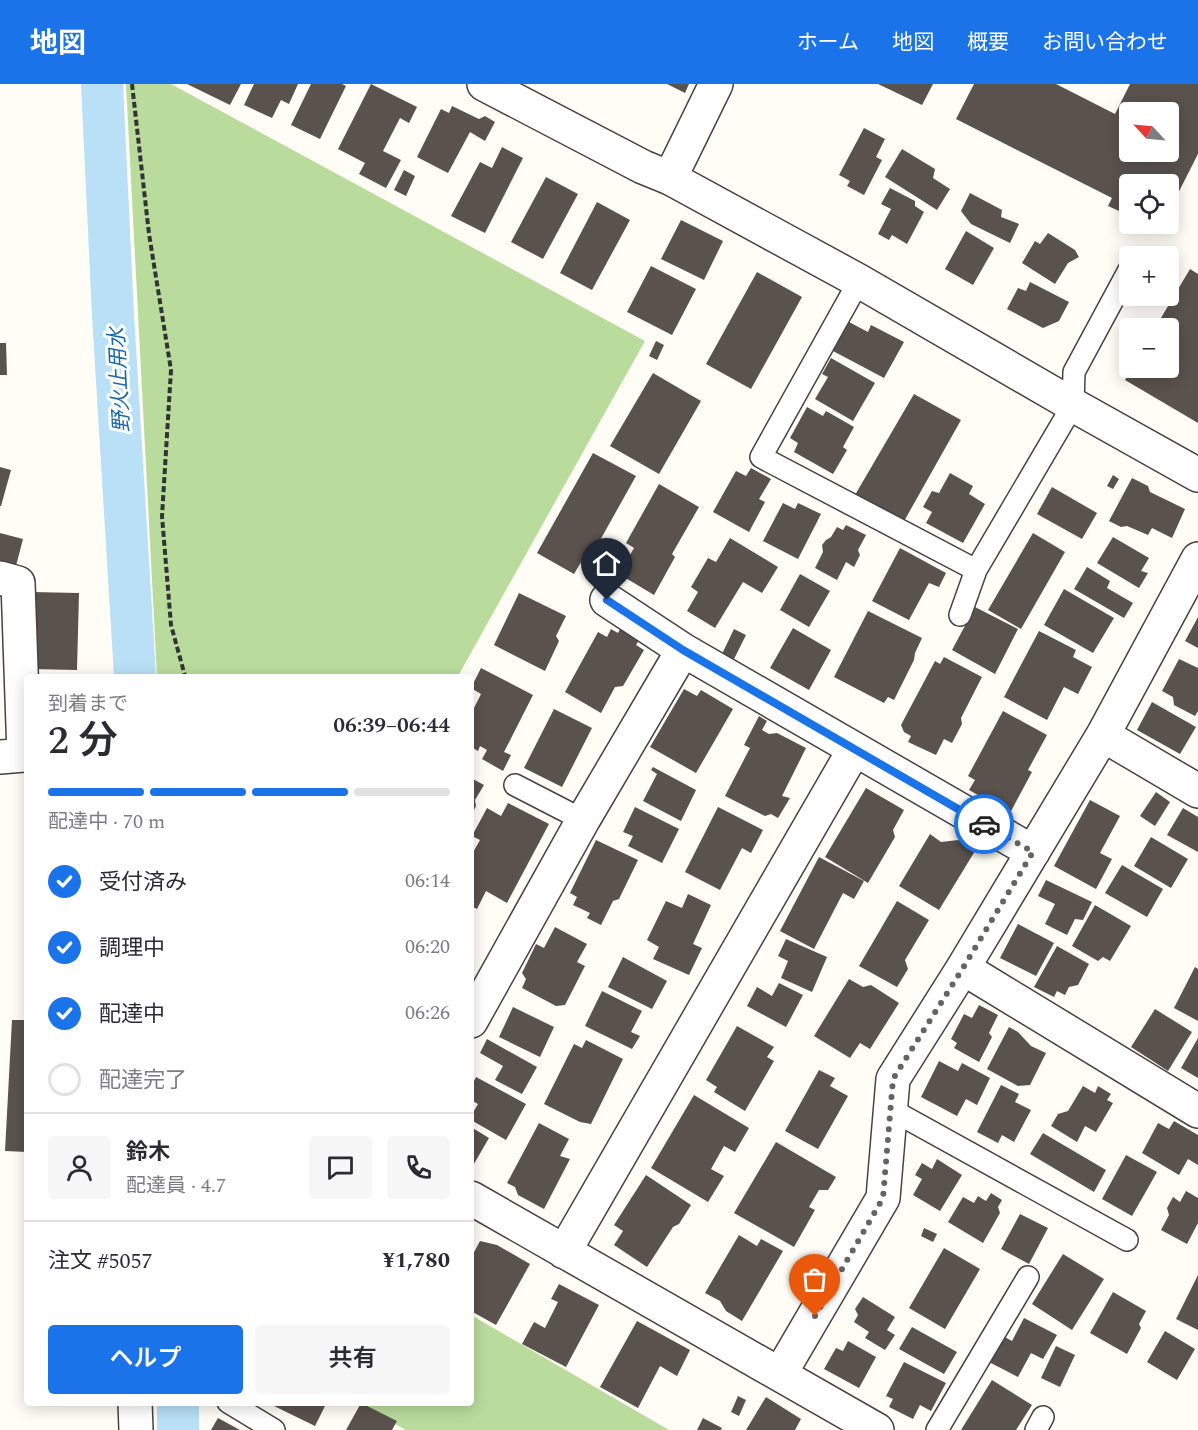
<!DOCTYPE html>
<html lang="ja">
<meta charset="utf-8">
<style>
body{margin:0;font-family:Spectral,"Noto Sans JP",serif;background:#f7f7f7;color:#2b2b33;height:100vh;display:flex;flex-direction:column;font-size:22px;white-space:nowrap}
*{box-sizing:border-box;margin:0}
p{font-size:20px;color:#7c7c81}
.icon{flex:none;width:33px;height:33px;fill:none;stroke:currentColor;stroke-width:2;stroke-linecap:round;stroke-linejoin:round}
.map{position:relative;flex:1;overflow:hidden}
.panel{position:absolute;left:24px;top:590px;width:450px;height:732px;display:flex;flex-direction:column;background:#fff;border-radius:6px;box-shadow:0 3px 15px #0003}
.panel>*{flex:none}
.needle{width:39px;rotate:296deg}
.tools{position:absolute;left:1119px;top:18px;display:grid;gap:12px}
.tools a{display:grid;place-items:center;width:60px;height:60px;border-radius:6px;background:#fff;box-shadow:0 3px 15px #0003;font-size:30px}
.pin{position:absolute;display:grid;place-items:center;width:51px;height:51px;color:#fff;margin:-62px -26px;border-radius:50% 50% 50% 0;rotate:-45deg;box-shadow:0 0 6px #0007}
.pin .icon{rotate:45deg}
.courier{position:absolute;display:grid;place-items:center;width:60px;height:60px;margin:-30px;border:4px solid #1a73e8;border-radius:50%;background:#fff;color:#222;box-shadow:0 2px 8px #0007}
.headline em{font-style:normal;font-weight:600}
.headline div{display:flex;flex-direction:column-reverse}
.headline{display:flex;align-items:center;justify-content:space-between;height:102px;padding:0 24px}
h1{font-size:39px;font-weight:600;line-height:45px}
.bar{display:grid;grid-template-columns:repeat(4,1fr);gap:9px 6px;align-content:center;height:72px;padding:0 24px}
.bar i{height:8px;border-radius:4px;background:#e1e1e2}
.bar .current{background:#1a73e8}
.bar p{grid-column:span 4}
.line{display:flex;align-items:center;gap:15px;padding:0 24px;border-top:2px solid #e1e1e2}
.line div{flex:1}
.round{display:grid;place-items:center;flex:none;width:63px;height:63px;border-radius:6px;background:#f7f7f7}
ol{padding:0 24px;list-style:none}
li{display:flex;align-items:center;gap:18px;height:66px}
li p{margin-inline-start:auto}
li .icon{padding:6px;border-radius:50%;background:#1a73e8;color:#fff;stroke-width:4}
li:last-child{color:#7c7c81}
li i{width:33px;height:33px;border:3px solid #e1e1e2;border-radius:50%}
.cta{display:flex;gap:12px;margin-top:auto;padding:12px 24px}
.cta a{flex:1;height:69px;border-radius:6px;background:#1a73e8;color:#fff;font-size:24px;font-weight:600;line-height:69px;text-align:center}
.cta a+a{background:#f7f7f7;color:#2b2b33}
header{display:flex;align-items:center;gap:36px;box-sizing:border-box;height:84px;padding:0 30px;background:#1a73e8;color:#fff}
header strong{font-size:28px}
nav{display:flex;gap:33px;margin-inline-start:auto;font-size:21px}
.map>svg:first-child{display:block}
</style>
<header>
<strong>地図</strong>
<nav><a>ホーム</a><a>地図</a><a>概要</a><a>お問い合わせ</a></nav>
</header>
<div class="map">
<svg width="1198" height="1346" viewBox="0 0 1198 1346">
<rect width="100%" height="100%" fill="#fffdf5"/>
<path fill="#b9dc9c" d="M126,0H171L645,257L458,592H157Z
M471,1231L669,1346H406L356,1319L471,1318Z"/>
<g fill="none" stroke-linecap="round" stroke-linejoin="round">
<path stroke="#b9e0f7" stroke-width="42" d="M102,0L113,231L135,592
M178,1318V1346"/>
</g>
<path fill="#5a524d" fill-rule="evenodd" d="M187,0H241L230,21Z
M254,0H298L289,20L281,16L272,34L244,21Z
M311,0H342L346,2L320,55L291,41Z
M371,0L417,23L409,39L400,34L383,67L401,76L386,104L359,90L365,79L338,65Z
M667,0H689L685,9Z
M878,0H933L922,21Z
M974,0H1056L1115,30L1130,0H1198V70L1168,129V100H1130V132L1108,122L1112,114L956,35ZM1130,28H1168V68H1130Z
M452,22L479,35L485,32L495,38L485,57L470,48L448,89L417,73L441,25L449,29Z
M864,44L885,55L876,73L882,76L864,111L847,102L850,97L839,91Z
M502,63L523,74L485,149L451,132L480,78L492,84Z
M902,65L935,85L933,94L950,105L937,126L885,93Z
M404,86L415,92L406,112L394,106Z
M546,93L578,110L543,175L511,158Z
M890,104L915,117V122L924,128L907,160L892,151L889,156L878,150L891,125L881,120Z
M970,109L1002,126L1001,133L1019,140L1010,159L971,140L961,127Z
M597,118L630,136L592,206L560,189Z
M681,136L723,157L704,196L661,175Z
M966,147L994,164L973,201L945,185Z
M1048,149L1075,166L1079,173L1068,179L1055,200L1022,179L1035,157L1040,160Z
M651,182L696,205L672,251L627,228Z
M1190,185L1198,190V339L1125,296L1132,284H1168V244H1155Z
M757,188L802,213L751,305L706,280Z
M1030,198L1069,218L1059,237L1043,244L1007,225L1018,204L1026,207Z
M849,238L868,248L871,241L904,258L884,294L833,267Z
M656,257L664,261L657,276L649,272Z
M0,259H6L7,291H0Z
M831,274L875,299L853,337L815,315L828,293L822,290Z
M653,289L701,317L659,390L610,362Z
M914,310L961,336L903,439L855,411Z
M807,323L823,332L826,327L854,343L843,363L847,366L833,390L794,368L798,359L790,354Z
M593,369L636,392L589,476L584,473L574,490L537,469Z
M0,383L11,386L1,422H0Z
M751,384L771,395L759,415L765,418L749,448L713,428L736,387L746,392Z
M950,389L973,402L969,410L985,420L963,459L926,439L932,428L923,423L932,407L939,409Z
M1113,391L1119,395L1113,405L1107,402Z
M1132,394L1148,402L1150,408L1185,425L1172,454L1152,444L1148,451L1127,442L1121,443L1109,437Z
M659,400L699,423L672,470L675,473L654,511L619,490L634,464L626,459Z
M1052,403L1097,429L1082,455L1037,430Z
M783,419L795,425L798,419L821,430L798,475L763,457Z
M846,441L866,451L858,466L860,471L854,483L846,478L837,496L815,484L823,468L822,461L826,456L831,453L837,443L843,446Z
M0,449L23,455L16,482L0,478Z
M1033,449L1065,468L1021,545L988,526Z
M1113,453L1149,474L1141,487L1148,489L1139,504L1097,479Z
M730,454L778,483L762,509L743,498L715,544L687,527L698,508L691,503L708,474L716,478Z
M900,464L946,489L939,503L929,499L909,536L872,517Z
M1087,483L1110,497L1107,504L1133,519L1124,534L1074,505Z
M800,490L830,507L809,543L780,526Z
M1064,505L1114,534L1093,569L1044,541Z
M32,508L79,509L77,586L30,585Z
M519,509L566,532L556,552L559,557L545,587L494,561Z
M975,523L1018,545L995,590L952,566Z
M868,527L922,554L915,569L914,576L894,616L888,613L884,619L834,593Z
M1198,533V564L1185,557Z
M621,543L641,553L636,561L644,566L623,602L615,603L601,629L565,608L598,548L607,553L611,545L618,549Z
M793,544L831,566L809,606L770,584Z
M734,545L746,551L734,575L722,570Z
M1039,547L1076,566L1073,573L1092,583L1078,610L1064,603L1047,636L1004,613Z
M944,573L982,593L961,634L962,640L952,659L944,655L936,671L908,658L911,652L904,648L901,641L935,577L940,580Z
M1179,575L1198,584V627L1195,632L1174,621L1173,613L1162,607Z
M481,584L533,611L504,668L511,671L503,687L482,675L487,666L480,662L478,667L471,663V630L481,610L471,604Z
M684,605L697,612L701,606L733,625L696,689L650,663Z
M1152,618L1196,643L1180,670L1137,646Z
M554,625L592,644L562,703L524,684Z
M1003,627L1047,651L1028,686L1032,688L1010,729L969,706L975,696L968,692Z
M759,632L767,637L762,646L769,650L777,649L806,664L782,712L790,714L778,734L771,730L765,732L725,712L750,664L744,661Z
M653,683L696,706L681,737L643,717L657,690L651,686Z
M471,694L484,701L475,716L476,722L471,732Z
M866,704L904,726L893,746L895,753L868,799L825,773Z
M1156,708L1170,718L1155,742L1140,732Z
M1090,716L1120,732L1100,769L1112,775L1096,805L1054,782Z
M508,719L549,740L507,819L486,807L477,825L471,822V772L480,756L472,752L487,724L501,732Z
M635,723L679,745L662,779L628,762L633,752L623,748Z
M718,723L763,746L751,769L742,764L720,806L685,788Z
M1183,724L1198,733V768L1167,751Z
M930,750L941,758L958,756L975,767L939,826L899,802Z
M1151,753L1188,775L1171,804L1134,782Z
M596,756L638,776L619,815L613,817L601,841L587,834L590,829L573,821L577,813L570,809Z
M819,773L864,797L854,815L843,809L814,865L780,847Z
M1122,781L1163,805L1147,833L1105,809Z
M1046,796L1092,818L1083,836L1075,835L1067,851L1045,840L1055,820L1038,812Z
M688,810L711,821L693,860L702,864L689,891L653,875L659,863L647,856L666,817L682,824Z
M897,817L929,836L905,876L908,885L897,903L859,882Z
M1095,821L1131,842L1110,877L1103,873L1098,877L1072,862Z
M1018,840L1054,859L1036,892L1000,874Z
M555,843L587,860L577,878L585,882L565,921L556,922L522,904L526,895L522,889L536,860L544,864Z
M786,855L827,873L812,908L781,894L788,877L778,872Z
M1057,862L1089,880L1078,901L1069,903L1065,911L1057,907L1054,913L1034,903Z
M623,873L667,897L652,925L608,903Z
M1195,883L1198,885V937L1174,924Z
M849,895L863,903L871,901L899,919L870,965L860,959L850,974L814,952Z
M779,899L803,911L786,943L747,922L757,903L772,912Z
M602,907L642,927L631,948L640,952L632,965L585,942Z
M979,921L998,931L989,949L992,953L979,978L954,964L957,959L951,955L964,930L972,934Z
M513,923L554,943L540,973L499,953Z
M1155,925L1192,948L1168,987L1131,963Z
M12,936H27V1068L5,1067Z
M737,942L774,963L767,973L774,977L745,1027L714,1008L717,1003L706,996Z
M1009,943L1018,948L1031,962L1046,969L1030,1001L1018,1002L987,985Z
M1198,954V994L1181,984Z
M487,955L537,983L522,1010L495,996L503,982L480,969Z
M586,956L623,975L591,1040L580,1038L544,1020L574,960L582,964Z
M939,977L958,987L962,979L990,994L977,1021L966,1015L957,1032L921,1013Z
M819,986L835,994L830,1002L848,1012L818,1065L785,1047Z
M476,993L526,1020L506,1056L471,1036V1032L478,1020L471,1016V1003Z
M1001,1001L1019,1010L1015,1018L1031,1026L1014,1058L1002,1051L998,1059L977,1048Z
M1083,1002L1095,1009L1098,1002L1111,1010L1107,1016L1113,1019L1096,1048L1085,1042L1077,1058L1051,1042L1058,1030L1068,1027Z
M694,1011L749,1044L735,1068L724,1062L711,1085L724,1092L708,1118L651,1084Z
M1174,1037L1198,1051V1081L1188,1075L1179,1091L1142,1069L1158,1039L1169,1045Z
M539,1039L569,1055L560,1072L570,1075L544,1125L518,1111L515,1103L507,1099Z
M471,1043L489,1054L471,1085Z
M1043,1049L1106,1086L1094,1108L1030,1070Z
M776,1058L836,1093L828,1106H819L809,1123L815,1126L794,1163L734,1129Z
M1126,1071L1157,1088L1132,1132L1102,1115Z
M937,1075L962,1091L940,1127L913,1111L922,1095L915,1091L922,1079L932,1085Z
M646,1091L691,1121L679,1140L673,1143L647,1183L614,1161L623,1147L614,1141Z
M1186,1107L1198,1114V1139L1187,1160L1161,1146L1169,1131L1167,1124L1173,1113L1180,1118Z
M991,1109L1002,1116L998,1123L1000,1129L983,1159L948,1138L963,1113L974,1119L978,1112L986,1117Z
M1020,1130L1048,1144L1029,1180L1001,1165Z
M924,1144L937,1150L933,1158L921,1152Z
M739,1151L757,1162L761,1155L783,1167L742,1237L726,1227L720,1217L705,1209Z
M480,1157L497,1161L530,1180L496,1241L471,1227V1174Z
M944,1164L980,1185L945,1245L909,1224Z
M1063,1170L1104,1195L1072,1246L1032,1220Z
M1198,1191V1246L1176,1235Z
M559,1200L599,1221L566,1283L522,1260L534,1238L545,1244L558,1218L551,1215Z
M1113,1208L1146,1227L1139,1240L1141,1244L1127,1270L1090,1249Z
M863,1213L895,1233L887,1246L895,1251L885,1266L865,1254L869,1248L854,1238L858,1231L855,1225Z
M1024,1234L1057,1251L1043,1275L1031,1269L1018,1293L989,1278L1003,1252L1012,1257Z
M637,1237L690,1266L677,1292L660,1282L638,1324L600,1303Z
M912,1243L957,1268L944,1290L899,1265Z
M1165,1247L1195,1265L1177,1296L1147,1278Z
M848,1257L876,1273L859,1304L824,1285L836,1264L843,1267Z
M1056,1262L1075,1271L1060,1303L1041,1294Z
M904,1278L946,1299L931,1327L920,1321L913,1335L889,1323L893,1315L886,1312Z
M992,1296L1032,1321L1016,1346H961Z
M738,1312L746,1316L739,1332L731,1328Z
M766,1313L801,1335L795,1346H746Z
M273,1318H317L325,1322L315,1342L272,1321Z
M361,1319L397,1337L392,1346H346Z
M218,1334L240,1346H211Z
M703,1334L722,1344L721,1346H697Z"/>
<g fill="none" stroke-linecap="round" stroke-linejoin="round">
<defs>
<path id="service" d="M859,197L761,373L976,486L1073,321L1074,288L1129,186
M960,531L976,486
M515,701L583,736
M890,1025L1127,1156
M228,1318L274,1346
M937,1346L1028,1193
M1036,1346L1043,1333"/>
<path id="minor" d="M670,94L716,0
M0,494L18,499L24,671L0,673
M607,516L683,566L1033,768
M1103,651L1198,707
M963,884L1198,1027
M471,937L583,736L683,566
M471,1114L877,1346
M564,1168L854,666
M780,1290L883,1114L893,995L963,884L1103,651L1198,475
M135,1318L136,1346"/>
<path id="tertiary" d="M484,0L643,83L670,94L859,197L1073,321L1198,391"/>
</defs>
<use href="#service" stroke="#444" stroke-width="24"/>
<use href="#minor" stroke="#444" stroke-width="36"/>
<use href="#tertiary" stroke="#444" stroke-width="36"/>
<path stroke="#333" stroke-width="4" stroke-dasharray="6 3" stroke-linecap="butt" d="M132,0L149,150L171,286L162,432L171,541L185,592"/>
<use href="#service" stroke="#fff" stroke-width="21"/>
<use href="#minor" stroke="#fff" stroke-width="33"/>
<use href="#tertiary" stroke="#fff" stroke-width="33"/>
</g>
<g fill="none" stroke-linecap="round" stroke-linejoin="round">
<path stroke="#646461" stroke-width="6" stroke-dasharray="0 10.8" d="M815,1232L883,1114L893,995L963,884L1033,768L984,740"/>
<path stroke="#1a73e8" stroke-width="8" d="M607,516L683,566L984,740"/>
</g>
<g text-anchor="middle" stroke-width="6" stroke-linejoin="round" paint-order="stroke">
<g font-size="21" font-style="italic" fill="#1768a6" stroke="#fff">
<text transform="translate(119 296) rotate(-93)" y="7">野火止用水</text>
</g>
</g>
</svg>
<div class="tools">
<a><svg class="needle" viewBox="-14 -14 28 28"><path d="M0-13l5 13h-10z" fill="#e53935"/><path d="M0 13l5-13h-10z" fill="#7c7c81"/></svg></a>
<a><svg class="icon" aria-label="locate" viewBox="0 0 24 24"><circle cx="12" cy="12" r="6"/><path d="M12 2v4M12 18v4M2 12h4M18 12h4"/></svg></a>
<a>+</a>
<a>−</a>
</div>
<div class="pin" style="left:815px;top:1232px;background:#ea580c"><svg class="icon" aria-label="bag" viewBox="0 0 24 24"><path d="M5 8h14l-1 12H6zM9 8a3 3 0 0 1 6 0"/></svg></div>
<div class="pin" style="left:607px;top:516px;background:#1f2937"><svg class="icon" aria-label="home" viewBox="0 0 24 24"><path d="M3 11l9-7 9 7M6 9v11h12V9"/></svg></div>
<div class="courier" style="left:984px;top:740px"><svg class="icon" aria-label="car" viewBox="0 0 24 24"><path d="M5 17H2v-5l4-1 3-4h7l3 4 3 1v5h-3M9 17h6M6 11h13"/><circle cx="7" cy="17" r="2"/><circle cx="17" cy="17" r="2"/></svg></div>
<section class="panel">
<div class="headline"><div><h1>2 分</h1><p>到着まで</p></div><em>06:39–06:44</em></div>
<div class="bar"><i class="current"></i><i class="current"></i><i class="current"></i><i></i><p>配達中 · 70 m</p></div>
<ol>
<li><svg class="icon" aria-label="check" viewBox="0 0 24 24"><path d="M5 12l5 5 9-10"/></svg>受付済み<p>06:14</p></li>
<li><svg class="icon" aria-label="check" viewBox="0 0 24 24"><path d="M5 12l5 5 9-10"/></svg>調理中<p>06:20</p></li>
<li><svg class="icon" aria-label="check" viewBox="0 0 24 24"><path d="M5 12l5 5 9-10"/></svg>配達中<p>06:26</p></li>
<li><i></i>配達完了</li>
</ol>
<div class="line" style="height:108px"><a class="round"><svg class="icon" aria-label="person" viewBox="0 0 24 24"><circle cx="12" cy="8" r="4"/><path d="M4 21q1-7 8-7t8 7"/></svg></a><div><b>鈴木</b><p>配達員 · 4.7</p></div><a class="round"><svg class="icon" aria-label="chat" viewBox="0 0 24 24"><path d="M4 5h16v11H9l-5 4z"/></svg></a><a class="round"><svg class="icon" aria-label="phone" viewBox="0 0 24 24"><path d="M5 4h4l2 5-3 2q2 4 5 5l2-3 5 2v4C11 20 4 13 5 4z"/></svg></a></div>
<div class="line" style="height:78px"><div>注文 #5057</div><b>¥1,780</b></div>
<div class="cta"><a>ヘルプ</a><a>共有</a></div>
</section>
</div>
